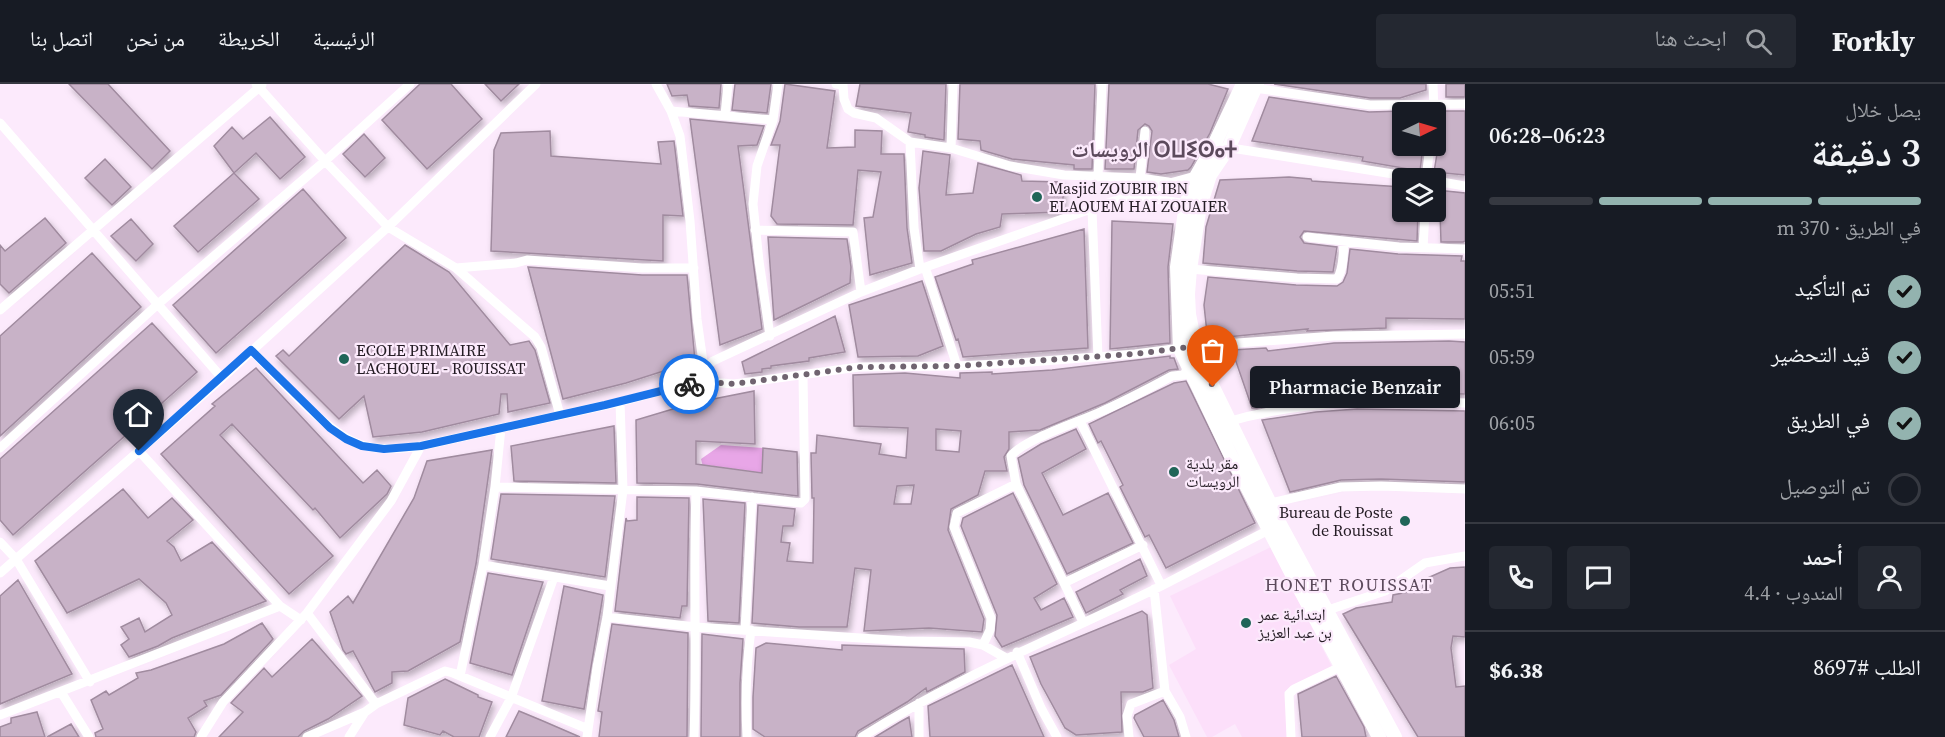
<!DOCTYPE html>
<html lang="ar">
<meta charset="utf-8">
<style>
body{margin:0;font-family:"Source Serif 4","Noto Naskh Arabic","Noto Sans Tifinagh",serif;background:#242831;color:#f1f3f6;direction:rtl;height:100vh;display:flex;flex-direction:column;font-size:22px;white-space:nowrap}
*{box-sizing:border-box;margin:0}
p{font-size:20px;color:#9ea1a6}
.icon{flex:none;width:33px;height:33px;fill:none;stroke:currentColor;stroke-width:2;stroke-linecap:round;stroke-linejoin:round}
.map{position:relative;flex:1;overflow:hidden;direction:ltr}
.drawer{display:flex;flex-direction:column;background:#171b24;width:480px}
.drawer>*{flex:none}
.needle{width:39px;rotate:85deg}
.fabs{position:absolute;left:1392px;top:18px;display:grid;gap:12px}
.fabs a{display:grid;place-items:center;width:54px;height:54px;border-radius:6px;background:#171b24;box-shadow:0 2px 4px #0004;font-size:30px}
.pin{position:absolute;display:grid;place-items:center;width:51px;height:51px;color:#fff;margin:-62px -26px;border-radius:50% 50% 50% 0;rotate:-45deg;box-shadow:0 0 6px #0007}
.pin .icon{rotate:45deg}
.courier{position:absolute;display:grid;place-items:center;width:60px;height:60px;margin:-30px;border:4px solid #1a73e8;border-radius:50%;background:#fff;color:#222;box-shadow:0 2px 8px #0007}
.bubble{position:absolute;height:42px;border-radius:6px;background:#171b24;box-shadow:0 2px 4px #0004;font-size:20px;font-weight:600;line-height:42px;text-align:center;direction:rtl}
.summary em{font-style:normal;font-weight:600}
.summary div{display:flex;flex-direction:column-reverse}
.summary{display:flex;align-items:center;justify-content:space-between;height:102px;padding:0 24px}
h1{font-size:39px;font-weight:600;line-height:45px}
.bar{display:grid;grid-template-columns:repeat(4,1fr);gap:9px 6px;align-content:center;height:72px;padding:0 24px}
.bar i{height:8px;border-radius:4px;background:#363941}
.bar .active{background:#93b3af}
.bar p{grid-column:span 4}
.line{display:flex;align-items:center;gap:15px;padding:0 24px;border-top:2px solid #363941}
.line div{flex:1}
.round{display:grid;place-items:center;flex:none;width:63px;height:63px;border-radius:6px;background:#242831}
ol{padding:0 24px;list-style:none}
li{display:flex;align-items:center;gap:18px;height:66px}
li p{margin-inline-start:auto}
li .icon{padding:6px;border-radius:50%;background:#93b3af;color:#111;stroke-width:4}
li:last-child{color:#9ea1a6}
li i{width:33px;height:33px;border:3px solid #363941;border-radius:50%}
header{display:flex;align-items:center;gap:36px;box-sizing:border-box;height:84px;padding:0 30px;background:#171b24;border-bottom:2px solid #363941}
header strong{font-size:28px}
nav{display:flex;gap:33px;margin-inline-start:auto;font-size:21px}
.search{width:420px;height:54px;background:#242831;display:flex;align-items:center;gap:15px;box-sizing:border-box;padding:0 21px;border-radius:6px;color:#9ea1a6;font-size:22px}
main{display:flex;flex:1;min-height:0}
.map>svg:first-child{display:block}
</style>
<header>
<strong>Forkly</strong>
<div class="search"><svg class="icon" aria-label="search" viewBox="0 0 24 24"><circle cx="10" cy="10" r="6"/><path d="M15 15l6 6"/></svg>ابحث هنا</div>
<nav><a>الرئيسية</a><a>الخريطة</a><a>من نحن</a><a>اتصل بنا</a></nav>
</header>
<main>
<section class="drawer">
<div class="summary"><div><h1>3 دقيقة</h1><p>يصل خلال</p></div><em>06:23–06:28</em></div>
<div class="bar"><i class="active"></i><i class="active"></i><i class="active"></i><i></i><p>في الطريق · 370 m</p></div>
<ol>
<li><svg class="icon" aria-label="check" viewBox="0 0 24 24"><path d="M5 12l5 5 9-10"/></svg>تم التأكيد<p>05:51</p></li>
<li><svg class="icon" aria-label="check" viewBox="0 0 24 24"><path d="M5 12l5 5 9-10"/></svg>قيد التحضير<p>05:59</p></li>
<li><svg class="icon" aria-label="check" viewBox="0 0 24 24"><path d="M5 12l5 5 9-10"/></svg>في الطريق<p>06:05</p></li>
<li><i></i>تم التوصيل</li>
</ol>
<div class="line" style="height:108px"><a class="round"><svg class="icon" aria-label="person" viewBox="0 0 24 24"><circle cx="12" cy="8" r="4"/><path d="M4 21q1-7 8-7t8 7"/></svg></a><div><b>أحمد</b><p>المندوب · 4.4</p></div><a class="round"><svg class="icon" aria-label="chat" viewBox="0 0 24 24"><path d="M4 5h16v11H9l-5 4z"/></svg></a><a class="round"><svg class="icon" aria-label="phone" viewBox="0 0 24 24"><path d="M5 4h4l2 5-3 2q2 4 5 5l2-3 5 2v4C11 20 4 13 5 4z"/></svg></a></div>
<div class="line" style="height:78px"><div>الطلب #8697</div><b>$6.38</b></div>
</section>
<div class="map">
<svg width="1465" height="653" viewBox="0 0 1465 653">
<defs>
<filter id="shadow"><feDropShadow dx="2.5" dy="4" stdDeviation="3" flood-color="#0004"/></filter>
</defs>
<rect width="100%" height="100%" fill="#fceafc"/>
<path fill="#fcdffa" d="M1271,463L1332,583L1284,608L1288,615L1287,653H1242L1235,640L1212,653H1207L1169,581L1196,565L1170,512Z"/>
<path fill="#e8a6e7" d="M721,361L763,364L762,389L707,381V385L703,383L701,375Z"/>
<path fill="#c8b2c7" stroke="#a08b9f" stroke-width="1.5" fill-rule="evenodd" filter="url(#shadow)" d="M69,0H108L170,67L152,85Z
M420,0H451L482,35L427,85L382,36Z
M485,0H519L501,17Z
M667,0H721L719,24L689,22L687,11L672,12Z
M735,0H771L767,29L732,26Z
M785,0L835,7L827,64L855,63V46L882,47L881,70H904L907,144L912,179L870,191L864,134L873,133L881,88L858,86L853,141L777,140L771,132L780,61H771L780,37Z
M860,0H946L944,56L925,53V51L908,48L911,29L856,22Z
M960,0H1095L1092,85H1074V81L1012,75L981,66L980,57L958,55Z
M1109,0H1208L1228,5L1210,49L1191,83L1188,86L1161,90L1147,88L1152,47L1149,42L1145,40L1138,46L1134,85H1105Z
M1274,0H1426V6L1400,14H1370Z
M1446,0H1465V13H1446Z
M1269,13L1369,28L1402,27V62H1423L1420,87L1362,77L1363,73L1252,57Z
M1444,27H1465V91L1434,88Z
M270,33L305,73L280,95L256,69L234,89L214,62L232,43L243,55Z
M690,35L764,42L757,61L738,62L762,245L720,261Z
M550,47L551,72L661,80L658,58L674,57L683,132L663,131V177L491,167L494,66L501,49Z
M364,50L385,74L365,93L343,70Z
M923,67L950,71L946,111L973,109L978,79L1021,91L1022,97L1063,98V128L1002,130L1000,143L976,150L941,167H924L919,104Z
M105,75L131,103L112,121L85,94Z
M234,89L259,115L198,168L174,142Z
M1289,93L1311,95L1312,97L1402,103V128H1418L1417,157L1304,147L1300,153L1304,159L1337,163L1333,188L1297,187L1203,179L1206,143L1220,96Z
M303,105L346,154L216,269L173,221Z
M1436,106L1465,109V157L1463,158H1441L1440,129L1436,128Z
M45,134L66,159L9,209L0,200V161L5,167Z
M131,135L153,160L136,177L111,152Z
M1112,137L1173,140L1168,183L1170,259L1110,265Z
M1084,145L1088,264L963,273L958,255L956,256L935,193L973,180L972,176Z
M768,153L847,155L851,183L850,199L774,236Z
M405,161L449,188L510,261L529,257L535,266L550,319L508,328L507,310H501L499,330L422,348L373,353L364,312L339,335L276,272L283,266L289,272Z
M1350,165L1398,170L1462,172L1461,177H1465V235L1386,234V244L1307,247L1308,245L1227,253L1226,251L1207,249L1204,221L1208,193L1296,201L1337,202L1343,198L1347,189Z
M92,169L141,223L0,352V252Z
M528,183L642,191H687L695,277L626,299L563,315Z
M922,197L943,262L918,272L858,273L849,221Z
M835,232L845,268L809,274V277L771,282V284L762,285V288L745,290L742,278Z
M152,239L197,288L13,451L0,436V375Z
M1449,257L1465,258V310L1343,308L1342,311L1316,310V314L1257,324H1252L1232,266L1266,264L1268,267L1334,259Z
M1170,272V274H1174L1178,285L1169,286L1105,319L1040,346L1009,348V365L1004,373L1007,387H985L978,411L951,425L948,446L984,535L982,548L929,544L864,547L871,486L855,484L847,543H799L752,539L758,421L795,425L793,442H783L781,458L790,459L787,477L813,479L814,414H812L811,369H816L817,351L881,360L879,370L906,374L908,344L854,342L853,291L905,289L960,294V289L992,288V290L1052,286ZM936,345L961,347L959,368L936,366ZM914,401L911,420H894L897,402Z
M256,284L363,399L377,386L391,402L387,410L340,454L315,424L313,426L232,340L220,351L333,472L289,510L161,370L215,322L212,320Z
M1186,297L1255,439L1166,484L1149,451L1145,453L1120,403L1123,401L1101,357L1098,359L1089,340L1174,299Z
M754,307L755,360L696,357V380L762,389L763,364L797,368L798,412L697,400L637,399L636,336L693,319Z
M1357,325L1465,327V398L1381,395L1341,396L1290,408L1262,336L1316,328Z
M614,342L616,399L514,397L511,362Z
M1076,345L1086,365L1042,389L1063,431L1108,409L1133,459L1067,490L1024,401L1018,374L1041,360Z
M492,366L476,480L460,558L408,587L392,588V599L375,608L353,567L346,570L343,566L330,528L348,512L353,519L414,414L427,377Z
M123,405L148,434L172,414L193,436L167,457L174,463L181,477L212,458L266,517L172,554L158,562L129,573L121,561L129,555L121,543L139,534L145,548L172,531L166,519L139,495L67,529L35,477Z
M1013,409L1057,500L1034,514L1041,526L1064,514L1073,533L1002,563L995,552L997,531L961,442L963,434Z
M501,410L615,412L605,493L491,475Z
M637,413L689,414L687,522H682L680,534L615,527L626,434L627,437L637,436Z
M703,415L745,419L739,539L708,537Z
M1140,475L1147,492L1120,506L1123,510L1086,529L1076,508Z
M1465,483V553L1453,552L1451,564L1456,603L1465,602V653H1418L1343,530L1356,524L1392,518L1393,511L1423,505V496L1450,484Z
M488,489L543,498L512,591L470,579Z
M18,496L72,590L0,620V512Z
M564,502L603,511L584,625L542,617Z
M1142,527L1147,531L1153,604L1143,608H1121L1122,648L1076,651L1065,644L1041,600L1030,573Z
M262,539L273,555L221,611L204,617L207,622L188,634L196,648L194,653H96L95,649L103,645L91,616L106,607L109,611L138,594L136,589L151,586L224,560Z
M612,540L688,549L687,653H599L602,628L598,627Z
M702,550L743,555L740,599V653H701Z
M312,555L362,612L328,635L304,647L298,653H219L243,628L231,619L264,584L272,593Z
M766,559L842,566V561L964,565L965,588L927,608L926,604L907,618L858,647L855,653H765L753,645V613L756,564Z
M1012,581L1044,653H930L928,622Z
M1336,592L1364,643L1366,653H1302L1298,610Z
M445,595L478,611V613L492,618L479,653H454L443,647L440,651L404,641L408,614Z
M1163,616L1174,636L1179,653H1144L1134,634L1135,631Z
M519,627L543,637L580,653H506Z
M37,628L45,653H0V643L11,639V634Z
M909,633L912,653H875L900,638Z
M71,640L79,653H47Z"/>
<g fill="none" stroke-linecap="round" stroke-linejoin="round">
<path stroke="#fff" stroke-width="9" d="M256,0L325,77L388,143L456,184L535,253L541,263L560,331
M656,0L671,27L680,52L690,137L697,235L704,285
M836,0L843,1L844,15L848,25L854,29L876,34L910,58L951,64L1010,82L1064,91L1140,94L1168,98
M1433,0L1434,28
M1255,4L1370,21L1465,20
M671,27L773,36
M725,31L728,0
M0,39L222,294
M910,58L914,144L920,185
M1225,63L1418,94
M951,64L953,0
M1098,93L1102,0
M1140,94L1145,47
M1426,94L1430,62
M1436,97L1465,102
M1136,112L1200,122
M1092,126L1098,273
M755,146L853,148L861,208
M1307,153L1399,163L1465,165
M1423,164L1425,128
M925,183L957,282
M456,184L516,179L527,176L642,184H694
M1190,185L1297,194L1337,195C1344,185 1343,169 1344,158
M0,226L262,1
M770,252L759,177L753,120L757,82L773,36L778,0
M251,266C277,292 328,351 362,361C381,367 402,365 421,362L620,318L698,297L734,300L859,283L957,282L1017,279L1135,270L1196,262L1334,252L1465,250
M698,297L704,285L713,277L861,208L920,185L1111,118L1170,99L1199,91
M1080,337L1161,501
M1227,338C1307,315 1382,316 1465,319
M0,364L158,220L325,77L410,0
M139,367L280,522L301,536
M495,403L696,407L801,419L805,415L803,291
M1270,419L1341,403L1381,402L1465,405
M0,458L16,475L90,598
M483,481L610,502
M0,489L222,294L388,143L536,0
M1064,499L1143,461
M1154,505L1165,607L1180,633L1186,653
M1322,528L1385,507L1425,479L1465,472
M307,529L376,620
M607,533L696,543L906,557L969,558L983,561L1006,574
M1083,538L1016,400L1011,372C1023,356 1078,338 1098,329C1123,318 1148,305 1172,292L1184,291L1188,283
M745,546L752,413
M983,561L990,546L991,534L954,443L957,429L1016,400
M1017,568L1041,624L1057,653
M460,592L483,481L495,403L501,344
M61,608L89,653
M919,619V653
M0,631L280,522
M201,653L223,618L307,529L391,417L421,362
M307,653L365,628
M349,653L365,628L376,620L445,587L453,589L588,645
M490,653L511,614L554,493
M587,653L597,583L607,533L623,406L620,318
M694,653C697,571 693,489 696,407
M747,653C745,617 746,582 751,546
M862,653C953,595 1054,554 1151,507C1192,487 1232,464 1273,444
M1129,653L1127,632L1131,620L1165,607
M1291,653L1289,610L1294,605L1342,582"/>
<path stroke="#fff" stroke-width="14" d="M1243,0L1214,61L1197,91L1186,120L1177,183L1180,265L1231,372L1297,500L1379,653
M1257,0L1229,63L1210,91L1200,122L1190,185L1188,210L1189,230L1193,250L1199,271L1213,303L1280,440L1395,653"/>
</g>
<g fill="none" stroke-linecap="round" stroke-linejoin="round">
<path stroke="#706470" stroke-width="6" stroke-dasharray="0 10.8" d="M689,300L698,297L734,300L859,283L957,282L1135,270L1196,262L1213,303"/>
<path stroke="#1a73e8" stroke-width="8" d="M139,367L251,266L330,344L346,355L362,362L384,365L421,362L605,321L689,300"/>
</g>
<g fill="#206558" stroke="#fceafc" stroke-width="2">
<circle cx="1037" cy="113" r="6"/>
<circle cx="344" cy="275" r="6"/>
<circle cx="1174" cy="388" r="6"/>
<circle cx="1405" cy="437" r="6"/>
<circle cx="1246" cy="539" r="6"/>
</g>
<g text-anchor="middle" stroke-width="4.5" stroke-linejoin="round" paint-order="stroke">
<g font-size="16" fill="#241c24" stroke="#fceafc" text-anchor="start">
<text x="1049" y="110">Masjid ZOUBIR IBN<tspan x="1049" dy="18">ELAOUEM HAI ZOUAIER</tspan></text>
<text x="356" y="272">ECOLE PRIMAIRE<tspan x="356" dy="18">LACHOUEL - ROUISSAT</tspan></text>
<text x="1186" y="385">مقر بلدية<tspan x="1186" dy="18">الرويسات</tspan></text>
<text x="1393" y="434" text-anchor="end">Bureau de Poste<tspan x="1393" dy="18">de Rouissat</tspan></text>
<text x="1258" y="536">ابتدائية عمر<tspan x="1258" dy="18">بن عبد العزيز</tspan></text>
</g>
<g font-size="18" letter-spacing="1.5" fill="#5c4a5c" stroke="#fceafc">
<text x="1349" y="507">HONET ROUISSAT</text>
</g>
<g font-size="22" font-weight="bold" fill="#5c4a5c" stroke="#fceafc">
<text x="1154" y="73">الرويسات ⵔⵡⵉⵙⴰⵜ</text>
</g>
</g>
</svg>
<div class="fabs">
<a><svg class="needle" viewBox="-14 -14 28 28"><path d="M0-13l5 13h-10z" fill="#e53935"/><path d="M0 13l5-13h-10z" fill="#9ea1a6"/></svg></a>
<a><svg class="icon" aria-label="layers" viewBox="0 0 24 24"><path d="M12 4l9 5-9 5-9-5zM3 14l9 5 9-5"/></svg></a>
</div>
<div class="pin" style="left:1213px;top:303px;background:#ea580c"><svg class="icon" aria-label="bag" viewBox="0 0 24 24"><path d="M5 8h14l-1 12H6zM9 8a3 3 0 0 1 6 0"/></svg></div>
<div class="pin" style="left:139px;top:367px;background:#1f2937"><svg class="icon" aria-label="home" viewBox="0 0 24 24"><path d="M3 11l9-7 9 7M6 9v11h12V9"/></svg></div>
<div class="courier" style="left:689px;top:300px"><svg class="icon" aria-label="bike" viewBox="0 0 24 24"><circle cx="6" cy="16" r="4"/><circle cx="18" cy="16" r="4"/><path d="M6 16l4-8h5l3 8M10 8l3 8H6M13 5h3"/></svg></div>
<div class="bubble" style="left:1250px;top:282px;width:210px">Pharmacie Benzair</div>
</div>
</main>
